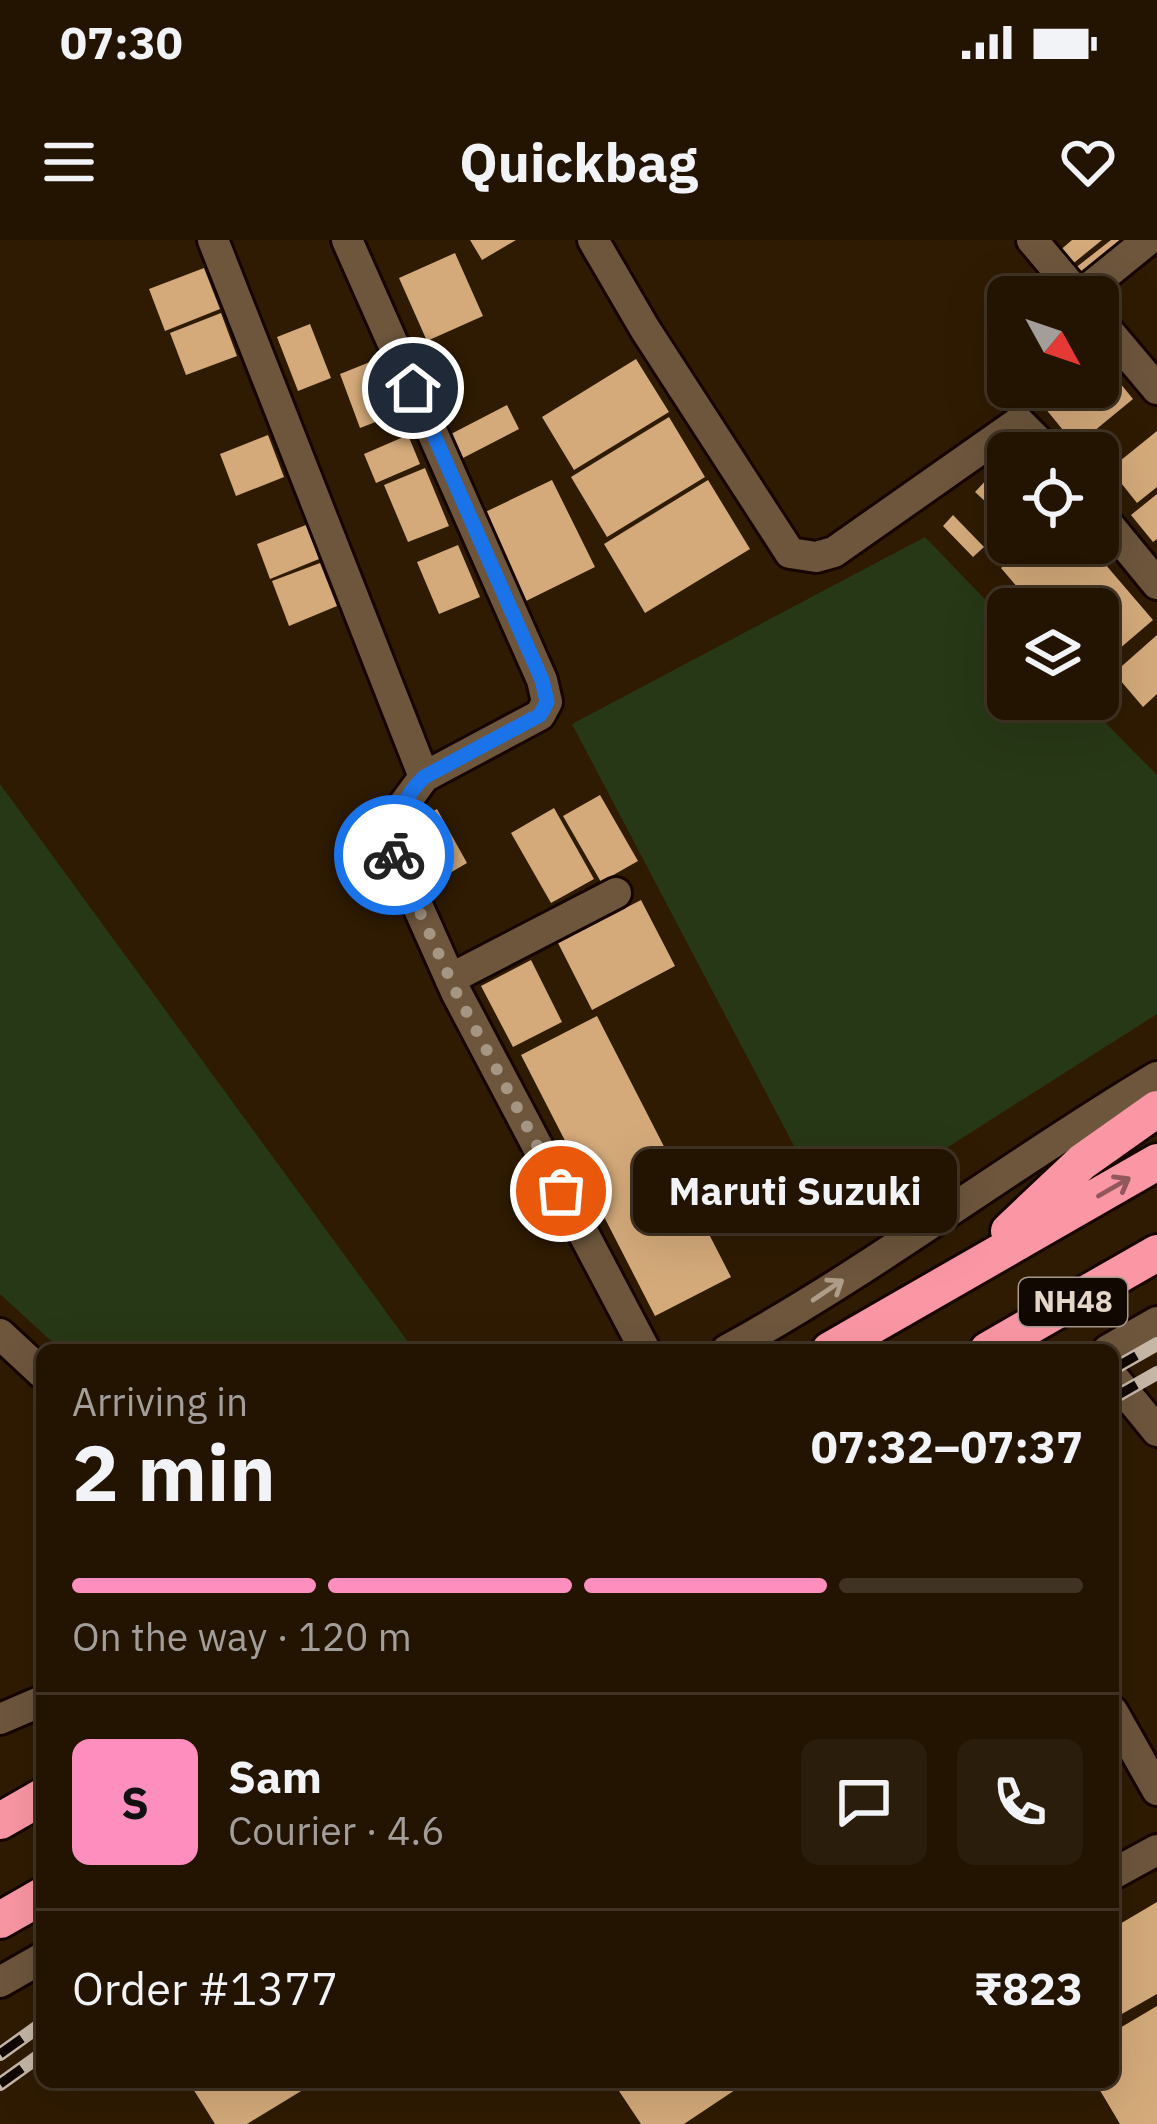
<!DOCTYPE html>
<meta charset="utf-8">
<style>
body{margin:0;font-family:"IBM Plex Sans",sans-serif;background:#2b1d0c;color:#f1f3f6;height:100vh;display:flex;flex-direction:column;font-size:45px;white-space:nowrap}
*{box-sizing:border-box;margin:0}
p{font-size:39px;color:#a39e99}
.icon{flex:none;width:66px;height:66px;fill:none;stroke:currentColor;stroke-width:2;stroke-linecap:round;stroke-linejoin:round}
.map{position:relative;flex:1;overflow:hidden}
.panel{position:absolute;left:36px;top:1104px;width:1083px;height:744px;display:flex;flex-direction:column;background:#231402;border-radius:18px;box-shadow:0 12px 48px #0002,0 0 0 3px #403324}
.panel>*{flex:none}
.needle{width:78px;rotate:130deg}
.controls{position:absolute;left:987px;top:36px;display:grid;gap:24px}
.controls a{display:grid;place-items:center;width:132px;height:132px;border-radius:18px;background:#231402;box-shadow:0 12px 48px #0002,0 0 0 3px #403324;font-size:60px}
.pin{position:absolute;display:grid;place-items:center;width:102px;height:102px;color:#fff;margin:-51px;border:6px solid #fff;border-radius:50%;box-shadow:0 3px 12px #0007}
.courier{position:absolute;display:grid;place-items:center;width:120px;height:120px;margin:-60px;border:9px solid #1a73e8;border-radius:50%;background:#fff;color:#222;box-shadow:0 3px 15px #0007}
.bubble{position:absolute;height:84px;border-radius:18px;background:#231402;box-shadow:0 12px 48px #0002,0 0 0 3px #403324;font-size:39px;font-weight:700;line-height:84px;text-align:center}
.summary em{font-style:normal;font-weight:700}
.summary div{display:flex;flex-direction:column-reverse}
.summary{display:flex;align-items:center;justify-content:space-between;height:204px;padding:0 36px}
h1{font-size:78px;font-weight:700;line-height:90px}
.bar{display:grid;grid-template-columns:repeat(4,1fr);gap:18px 12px;align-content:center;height:144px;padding:0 36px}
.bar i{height:15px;border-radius:9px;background:#403324}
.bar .on{background:#fe8ebd}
.bar p{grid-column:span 4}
.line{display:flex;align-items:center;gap:30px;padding:0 36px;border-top:3px solid #403324}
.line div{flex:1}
.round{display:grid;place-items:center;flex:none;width:126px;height:126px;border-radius:18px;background:#2b1d0c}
.status{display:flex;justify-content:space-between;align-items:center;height:84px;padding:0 60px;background:#231402;direction:ltr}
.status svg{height:33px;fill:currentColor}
header{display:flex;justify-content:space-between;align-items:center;height:156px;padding:0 36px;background:#231402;font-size:54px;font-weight:700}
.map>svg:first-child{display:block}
</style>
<div class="status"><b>07:30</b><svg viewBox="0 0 49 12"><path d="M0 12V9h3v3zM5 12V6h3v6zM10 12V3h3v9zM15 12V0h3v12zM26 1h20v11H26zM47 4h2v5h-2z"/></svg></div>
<header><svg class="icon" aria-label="menu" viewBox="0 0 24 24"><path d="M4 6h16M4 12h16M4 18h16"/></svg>Quickbag<svg class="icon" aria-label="heart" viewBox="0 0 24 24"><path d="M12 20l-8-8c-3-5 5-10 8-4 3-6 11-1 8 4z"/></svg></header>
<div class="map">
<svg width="1157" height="1884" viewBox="0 0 1157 1884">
<rect width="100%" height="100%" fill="#2f1b02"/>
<path fill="#273816" d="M925,297L1008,383V459H1082L1157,535V774L833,980L572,484Z
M0,544L414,1110H61L0,1054Z"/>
<path fill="#d4aa7a" d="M470,0H516L482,20Z
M1072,0H1102L1070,26L1058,12Z
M1111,0H1121L1127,7L1083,41L1074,29Z
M455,13L483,76L427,101L399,38Z
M204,28L220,69L165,91L149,49Z
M221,73L237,116L186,135L170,93Z
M310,84L331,138L298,151L277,97Z
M636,119L669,172L574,230L542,177Z
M1102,121L1133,159L1076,206L1045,168L1070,147H1098V124Z
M370,122L386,164L394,160L399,173L360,188L340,134Z
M507,165L519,189L463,218L451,194Z
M669,177L705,237L607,297L571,237Z
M1157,191V247L1137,263L1110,229Z
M268,195L284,237L236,256L220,214Z
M408,195L420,224L376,243L364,214Z
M425,228L449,286L408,302L384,245Z
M989,237L1008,254V268L1001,276L975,252Z
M552,240L595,327L522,363L479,275Z
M708,240L750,309L645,373L604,304Z
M1157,254V299L1153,302L1131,275Z
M953,275L984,307L973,317L943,286Z
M306,285L319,319L270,339L257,304Z
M1030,303H1087L1153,380L1098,427V369H1036L1001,328Z
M458,305L480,357L439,374L417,322Z
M320,323L337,366L289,386L272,341Z
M1157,395V454L1143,467L1114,433Z
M600,555L638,621L601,642L563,576Z
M554,568L594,639L551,663L511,593Z
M437,569L467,623L431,644L401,590Z
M641,660L675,726L592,770L558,703Z
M531,720L562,782L513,807L481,746Z
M597,776L731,1037L655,1076L521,815Z
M1157,1662V1754L1113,1779V1688Z
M1157,1766V1884H1120L1095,1842H1113V1792Z
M193,1842H316L247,1884H215L190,1844Z
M613,1842H747L684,1884H641Z"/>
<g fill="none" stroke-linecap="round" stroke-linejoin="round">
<defs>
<path id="minor" d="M213,0L424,537
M347,0L542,440L547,462L540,475L424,537L399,571L390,604L456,752L645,1110
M593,0L645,89L790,313L816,317L834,312L1019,182L1050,213
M1032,0L1080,57
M1079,56L1148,0
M1098,79L1157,149
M1098,272L1157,344
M450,739L616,653
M0,1094L42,1133
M727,1110C876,1028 1011,924 1157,837
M1108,1110L1157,1082
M1113,1137L1157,1191
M1113,1472L1157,1550
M0,1479L42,1461
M1113,1634L1157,1610
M0,1742L42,1718"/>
<path id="highway" d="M1009,991L1082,922L1157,869
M830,1110L1157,922
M988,1110L1157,1013
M0,1581L42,1557
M0,1680L42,1656"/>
</defs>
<use href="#minor" stroke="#160500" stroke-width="36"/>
<use href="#highway" stroke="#160500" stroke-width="42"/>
<use href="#minor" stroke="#6d563c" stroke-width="30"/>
<use href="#highway" stroke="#fb97a4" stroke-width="36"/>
<defs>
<path id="rail" d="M1113,1129L1157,1104
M1113,1158L1157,1133
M0,1814L42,1784
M0,1844L42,1814"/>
</defs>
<use href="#rail" stroke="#c6b7a7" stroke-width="14"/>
<use href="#rail" stroke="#100801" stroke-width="9" stroke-dasharray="27" stroke-linecap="butt"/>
</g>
<defs><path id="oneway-shaft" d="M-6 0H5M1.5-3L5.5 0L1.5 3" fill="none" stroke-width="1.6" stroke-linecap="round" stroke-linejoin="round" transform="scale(3)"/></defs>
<use stroke="#91575b" href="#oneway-shaft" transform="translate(1114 947) rotate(-30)"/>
<use stroke="#af9d89" href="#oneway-shaft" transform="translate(828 1050) rotate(-34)"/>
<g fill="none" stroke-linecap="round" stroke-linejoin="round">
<path stroke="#a59583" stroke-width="12" stroke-dasharray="0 21.6" d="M394,615L456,752L561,951"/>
<path stroke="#1a73e8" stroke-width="15" d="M394,615L389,604C397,578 404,556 424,537L540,475L547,462L542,440L413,148"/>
</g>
<g text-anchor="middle" stroke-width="12" stroke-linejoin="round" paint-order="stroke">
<rect fill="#100801" stroke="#a5998c" stroke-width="3" x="1019" y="1038" width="108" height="48" rx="9"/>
<g font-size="30" font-weight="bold" fill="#e5d7c8">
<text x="1073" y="1072">NH48</text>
</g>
</g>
</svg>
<div class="controls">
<a><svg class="needle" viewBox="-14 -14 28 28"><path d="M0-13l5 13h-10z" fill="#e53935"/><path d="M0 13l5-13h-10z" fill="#a39e99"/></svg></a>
<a><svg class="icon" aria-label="locate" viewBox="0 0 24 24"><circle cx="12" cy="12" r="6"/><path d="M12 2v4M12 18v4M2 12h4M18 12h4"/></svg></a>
<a><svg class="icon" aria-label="layers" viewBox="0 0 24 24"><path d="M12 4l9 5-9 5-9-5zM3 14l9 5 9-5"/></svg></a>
</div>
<div class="pin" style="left:561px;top:951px;background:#ea580c"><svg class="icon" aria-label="bag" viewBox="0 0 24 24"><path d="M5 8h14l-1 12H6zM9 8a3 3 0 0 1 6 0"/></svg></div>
<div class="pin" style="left:413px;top:148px;background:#1f2937"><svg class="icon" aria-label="home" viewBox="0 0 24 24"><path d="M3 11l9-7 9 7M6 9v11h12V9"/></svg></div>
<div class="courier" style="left:394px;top:615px"><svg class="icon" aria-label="bike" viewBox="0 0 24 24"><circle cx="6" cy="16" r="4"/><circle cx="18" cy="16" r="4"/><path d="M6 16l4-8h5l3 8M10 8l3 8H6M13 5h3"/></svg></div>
<div class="bubble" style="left:633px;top:909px;width:324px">Maruti Suzuki</div>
<section class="panel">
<div class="summary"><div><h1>2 min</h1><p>Arriving in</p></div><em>07:32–07:37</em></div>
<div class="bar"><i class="on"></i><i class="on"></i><i class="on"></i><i></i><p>On the way · 120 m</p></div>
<div class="line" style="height:216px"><b class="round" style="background:#fe8ebd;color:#111">S</b><div><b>Sam</b><p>Courier · 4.6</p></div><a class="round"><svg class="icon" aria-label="chat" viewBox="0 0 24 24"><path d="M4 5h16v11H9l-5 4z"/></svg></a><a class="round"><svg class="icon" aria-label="phone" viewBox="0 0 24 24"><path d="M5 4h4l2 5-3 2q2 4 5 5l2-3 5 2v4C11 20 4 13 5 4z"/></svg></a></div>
<div class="line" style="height:156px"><div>Order #1377</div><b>₹823</b></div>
</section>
</div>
